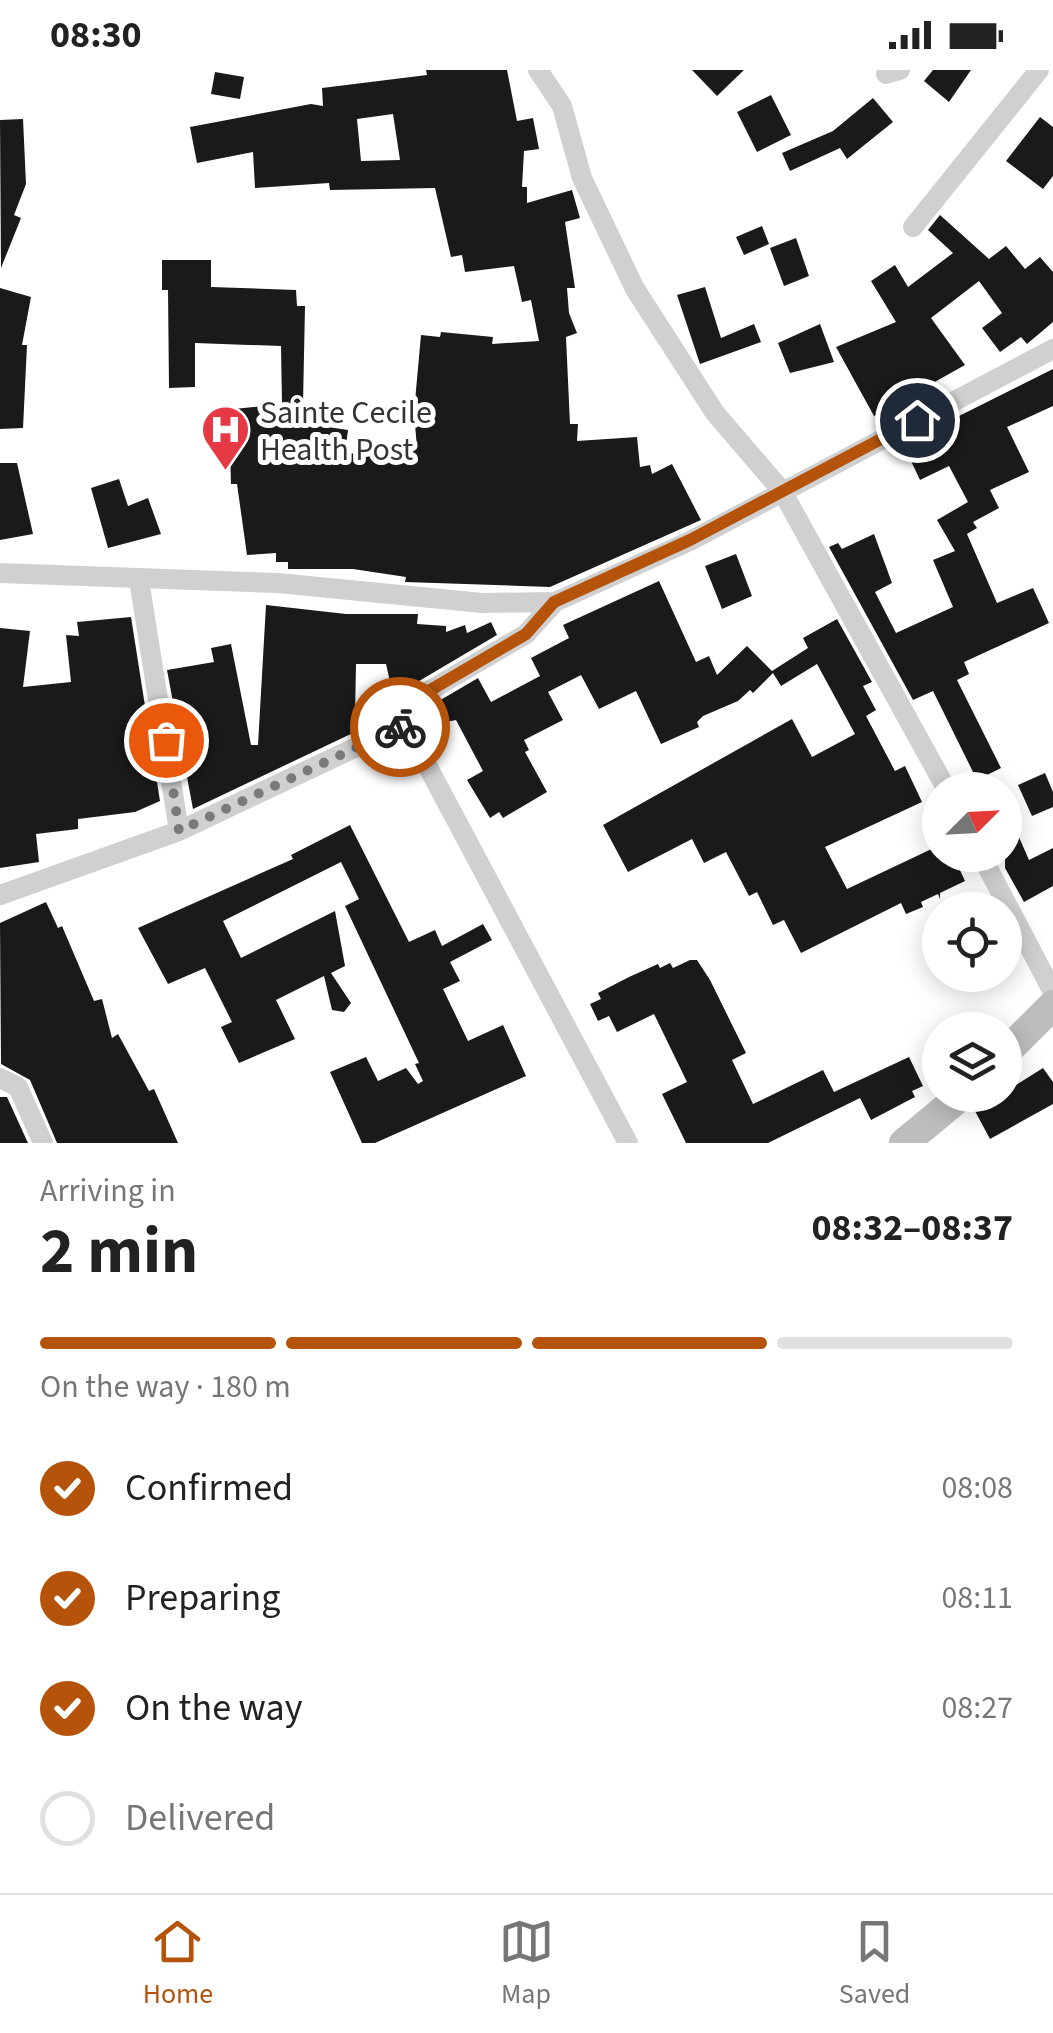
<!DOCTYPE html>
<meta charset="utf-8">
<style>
body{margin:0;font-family:"Source Sans 3",sans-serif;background:#f6f6f6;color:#222;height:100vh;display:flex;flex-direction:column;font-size:38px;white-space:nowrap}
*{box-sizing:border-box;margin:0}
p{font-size:32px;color:#767676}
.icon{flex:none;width:55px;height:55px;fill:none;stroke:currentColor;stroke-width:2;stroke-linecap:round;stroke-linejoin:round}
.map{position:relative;height:1073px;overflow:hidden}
.drawer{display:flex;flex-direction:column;background:#fff;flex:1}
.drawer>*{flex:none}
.needle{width:65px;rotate:66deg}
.fabs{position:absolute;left:922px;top:702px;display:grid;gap:20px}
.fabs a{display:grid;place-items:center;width:100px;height:100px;border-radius:50%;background:#fff;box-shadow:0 5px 25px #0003;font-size:50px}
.pin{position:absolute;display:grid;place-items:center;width:85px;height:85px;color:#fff;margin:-42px;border:5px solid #fff;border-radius:50%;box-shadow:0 2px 10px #0007}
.courier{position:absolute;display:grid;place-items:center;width:100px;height:100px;margin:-50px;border:8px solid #b45309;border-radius:50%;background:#fff;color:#222;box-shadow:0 2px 12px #0007}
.head em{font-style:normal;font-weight:700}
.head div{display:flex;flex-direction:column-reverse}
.head{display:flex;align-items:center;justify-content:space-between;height:170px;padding:0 40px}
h1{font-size:65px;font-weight:700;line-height:75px}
.bar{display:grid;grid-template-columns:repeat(4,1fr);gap:15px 10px;align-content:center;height:120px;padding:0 40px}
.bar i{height:12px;border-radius:8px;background:#e0e0e0}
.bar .active{background:#b45309}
.bar p{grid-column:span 4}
ol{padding:0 40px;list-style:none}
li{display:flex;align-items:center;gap:30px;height:110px}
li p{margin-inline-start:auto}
li .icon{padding:10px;border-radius:50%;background:#b45309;color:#fff;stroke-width:4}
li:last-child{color:#767676}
li i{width:55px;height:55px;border:5px solid #e0e0e0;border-radius:50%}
.status{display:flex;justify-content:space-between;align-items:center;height:70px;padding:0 50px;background:#fff;direction:ltr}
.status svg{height:28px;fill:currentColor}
.tab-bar{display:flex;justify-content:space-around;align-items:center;height:140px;border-top:2px solid #e0e0e0;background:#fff;font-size:28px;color:#767676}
.tab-bar a{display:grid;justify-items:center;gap:5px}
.tab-bar .active{color:#b45309}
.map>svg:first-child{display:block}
</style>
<div class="status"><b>08:30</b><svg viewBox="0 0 49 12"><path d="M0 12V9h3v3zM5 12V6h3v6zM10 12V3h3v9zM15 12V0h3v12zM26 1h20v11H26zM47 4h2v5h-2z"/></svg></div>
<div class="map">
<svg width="1053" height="1073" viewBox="0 0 1053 1073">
<rect width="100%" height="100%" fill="#fff"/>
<path fill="#1a1a1a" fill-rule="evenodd" d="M426,0H507L517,51L533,48L539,79L524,81L522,117H527V133L572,120L580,148L565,152L575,218H567L569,243L577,263L566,267L570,354H578L577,371L637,367L640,397L650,395L652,404L672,394L701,450L550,517L405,512L406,507L353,499H288V492H276V483L247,485L237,414H231L230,380H225L224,340L282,334L281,276L195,273V317L169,318L168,220H162V190H211V217L296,220L297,236H305L303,334L324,337L321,356L348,360L345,382L365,386L417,378L414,342L421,265L440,267L441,262L493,267L492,274L539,271L531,230L522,232L514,196L465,202L462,185L451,187L435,118L330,120L329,113L255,118L253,82L197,93L190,57L311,34L323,36L322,18L427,5ZM393,44L400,90L361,91L357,49Z
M692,0H744L717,26Z
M933,0H971L949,32L924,11Z
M215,2L244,7L240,29L211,24Z
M771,25L791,65L757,82L737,42Z
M873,28L893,52L847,89L840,78L790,101L782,83L833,61Z
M1040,47L1053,57V106L1043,119L1006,91Z
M23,49L26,114L14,145L21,148L1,198L0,50Z
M940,145L989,189L1006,176L1025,199L1040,187L1053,202V252L1027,274L1021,267L1000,282L982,258L1002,243L979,211L931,248L965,295L874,346L836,277L896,252L871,211L895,195L908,217L953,183L928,160Z
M762,156L769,174L744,185L736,167Z
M796,168L809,206L784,216L770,178Z
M705,217L721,268L754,254L761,272L700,294L677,225Z
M0,218L31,227L22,275H27L23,358L0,359Z
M820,254L834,292L790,303L778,273Z
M1053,299V336L1007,357L1029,402L990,420L999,438L973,452L977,458L967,464L997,533L1033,518L1049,553L964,592L969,604L957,610L1001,698L977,710L933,621L913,630L829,477L838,473L842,479L874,464L892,513L875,522L896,563L953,537L933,490L955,481L937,450L968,432L949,396L920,410L903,374Z
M0,393H17L33,464L0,470Z
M119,409L128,436L148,428L161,464L108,478L91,418Z
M736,484L752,526L722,539L705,496Z
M659,511L696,592L709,586L717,605L747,576L772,601L808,578L803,568L837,549L872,612L863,616L876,640L866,646L895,701L905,696L922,732L825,777L847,819L940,775V785H953L965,811L940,823V829L938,824L921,832L923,837L906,844L901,833L801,883L784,850L773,855L757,822L749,826L726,782L704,793L692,769L628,802L603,755L792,649L812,687L855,664L817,594L781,616L773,603L753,623L750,620L738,631L703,646L697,652L699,657L661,674L636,621L599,639L581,605L548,622L563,650L524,670L529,680L525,682L547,722L503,748L499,742L490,748L467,710L483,701L456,650L422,657L432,635L478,608L491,632L540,606L531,588L569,568L563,555Z
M266,535L346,544H418L417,554L446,556V562L465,555L467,563L491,552L497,565L414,614L395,643L193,739L167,600L214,592L211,578L231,574L251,675H258ZM356,594H386L394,629L355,648Z
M131,547L160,731L135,742L78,749V759L36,764L39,792L0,798V558L30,561L23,617L71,612L66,565L79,566L77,552Z
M1045,703L1053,722V737L1032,746L1018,715Z
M1005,735L1029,790L1053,778V816L1024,832L1005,798Z
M350,755L409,872L435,860L442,876L483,854L492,870L450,892L460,911L443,919L468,971L503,955L526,1006L375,1073H362L330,1002L366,987L378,1011L406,998L418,1014L423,1011L415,994L419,993L345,836L359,829L341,792L223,851L241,888L335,841L345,896L331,903L351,933L344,942L332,940L324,906L276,930L295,969L239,993L221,957L232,952L205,898L168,914L138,858L293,789L291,785Z
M46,832L58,858L62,856L94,931L102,929L112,968L118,964L149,1021L154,1019L178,1073H57L30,1010L1,994L0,853Z
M690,890H697L710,910L746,983L732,990L753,1034L823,1000L834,1022L909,987L923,1016L912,1021L915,1027L871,1050L860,1028L768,1073H686L662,1024L687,1012L654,944L617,962L609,946L598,951L590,934L601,929L598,923L629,907L658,894L660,898L670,893L673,898Z
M1043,998L1053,1012V1034L990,1069L975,1041Z
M0,1027H7L28,1073H0Z"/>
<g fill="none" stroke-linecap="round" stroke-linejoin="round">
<path stroke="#d0d0d0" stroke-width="20" d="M538,0L562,36L582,108L635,219L715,343L782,421L947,720
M886,4L900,0
M913,157L1039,0
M0,503L278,513L482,533L555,532L690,471L1053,279
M139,510L179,761
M405,654L422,625L526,564L555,532
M981,785L1053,922
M0,825L179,761L405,654L628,1073
M0,1008L18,1017L43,1073"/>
<path stroke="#bdbdbd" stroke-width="30" d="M1005,983L1053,935
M904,1073L962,1025"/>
</g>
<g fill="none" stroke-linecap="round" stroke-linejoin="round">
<path stroke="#7a7a7a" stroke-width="10" stroke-dasharray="0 18" d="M166,670L179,761L400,657"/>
<path stroke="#b45309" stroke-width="12" d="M400,657L422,625L526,564L554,532L690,470L917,350"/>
</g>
<defs>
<symbol id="hospital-pin" viewBox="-11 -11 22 30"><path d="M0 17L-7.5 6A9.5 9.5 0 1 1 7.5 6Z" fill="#e63946" stroke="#fff"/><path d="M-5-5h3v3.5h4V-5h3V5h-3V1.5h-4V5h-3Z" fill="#fff"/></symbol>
</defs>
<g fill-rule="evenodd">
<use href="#hospital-pin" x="198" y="332" width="55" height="75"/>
</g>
<g text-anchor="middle" stroke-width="10" stroke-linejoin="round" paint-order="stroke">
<g font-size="32" fill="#333" stroke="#fff" text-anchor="start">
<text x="260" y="353">Sainte Cecile<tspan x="260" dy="37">Health Post</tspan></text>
</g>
</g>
</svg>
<div class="fabs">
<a><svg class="needle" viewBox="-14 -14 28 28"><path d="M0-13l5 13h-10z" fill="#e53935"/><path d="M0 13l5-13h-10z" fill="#767676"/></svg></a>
<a><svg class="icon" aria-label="locate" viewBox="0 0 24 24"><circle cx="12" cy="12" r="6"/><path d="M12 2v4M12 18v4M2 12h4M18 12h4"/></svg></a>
<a><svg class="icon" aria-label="layers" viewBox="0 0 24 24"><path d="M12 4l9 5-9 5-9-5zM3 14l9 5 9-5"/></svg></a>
</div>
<div class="pin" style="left:166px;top:670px;background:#ea580c"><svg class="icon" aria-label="bag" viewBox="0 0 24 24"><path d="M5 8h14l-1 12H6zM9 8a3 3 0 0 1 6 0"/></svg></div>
<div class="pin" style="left:917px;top:350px;background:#1f2937"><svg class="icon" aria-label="home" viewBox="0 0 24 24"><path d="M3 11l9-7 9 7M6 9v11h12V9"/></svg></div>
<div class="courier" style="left:400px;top:657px"><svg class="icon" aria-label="bike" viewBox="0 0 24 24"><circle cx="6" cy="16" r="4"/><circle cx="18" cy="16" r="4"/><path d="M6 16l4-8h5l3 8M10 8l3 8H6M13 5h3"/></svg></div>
</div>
<section class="drawer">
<div class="head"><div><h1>2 min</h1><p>Arriving in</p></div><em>08:32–08:37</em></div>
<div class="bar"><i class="active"></i><i class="active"></i><i class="active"></i><i></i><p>On the way · 180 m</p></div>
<ol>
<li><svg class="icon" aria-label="check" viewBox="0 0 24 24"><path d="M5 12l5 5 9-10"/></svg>Confirmed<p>08:08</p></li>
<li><svg class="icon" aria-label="check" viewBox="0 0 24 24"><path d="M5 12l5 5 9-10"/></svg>Preparing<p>08:11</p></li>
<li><svg class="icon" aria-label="check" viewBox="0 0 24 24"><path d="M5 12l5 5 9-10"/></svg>On the way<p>08:27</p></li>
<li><i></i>Delivered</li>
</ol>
</section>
<nav class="tab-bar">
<a class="active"><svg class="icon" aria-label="home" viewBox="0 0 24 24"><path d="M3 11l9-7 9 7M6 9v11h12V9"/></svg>Home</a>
<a><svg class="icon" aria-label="map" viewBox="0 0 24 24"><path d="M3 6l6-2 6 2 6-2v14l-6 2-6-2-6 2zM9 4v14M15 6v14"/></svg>Map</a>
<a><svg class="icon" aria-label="saved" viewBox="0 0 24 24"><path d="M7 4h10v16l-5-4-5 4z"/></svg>Saved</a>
</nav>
